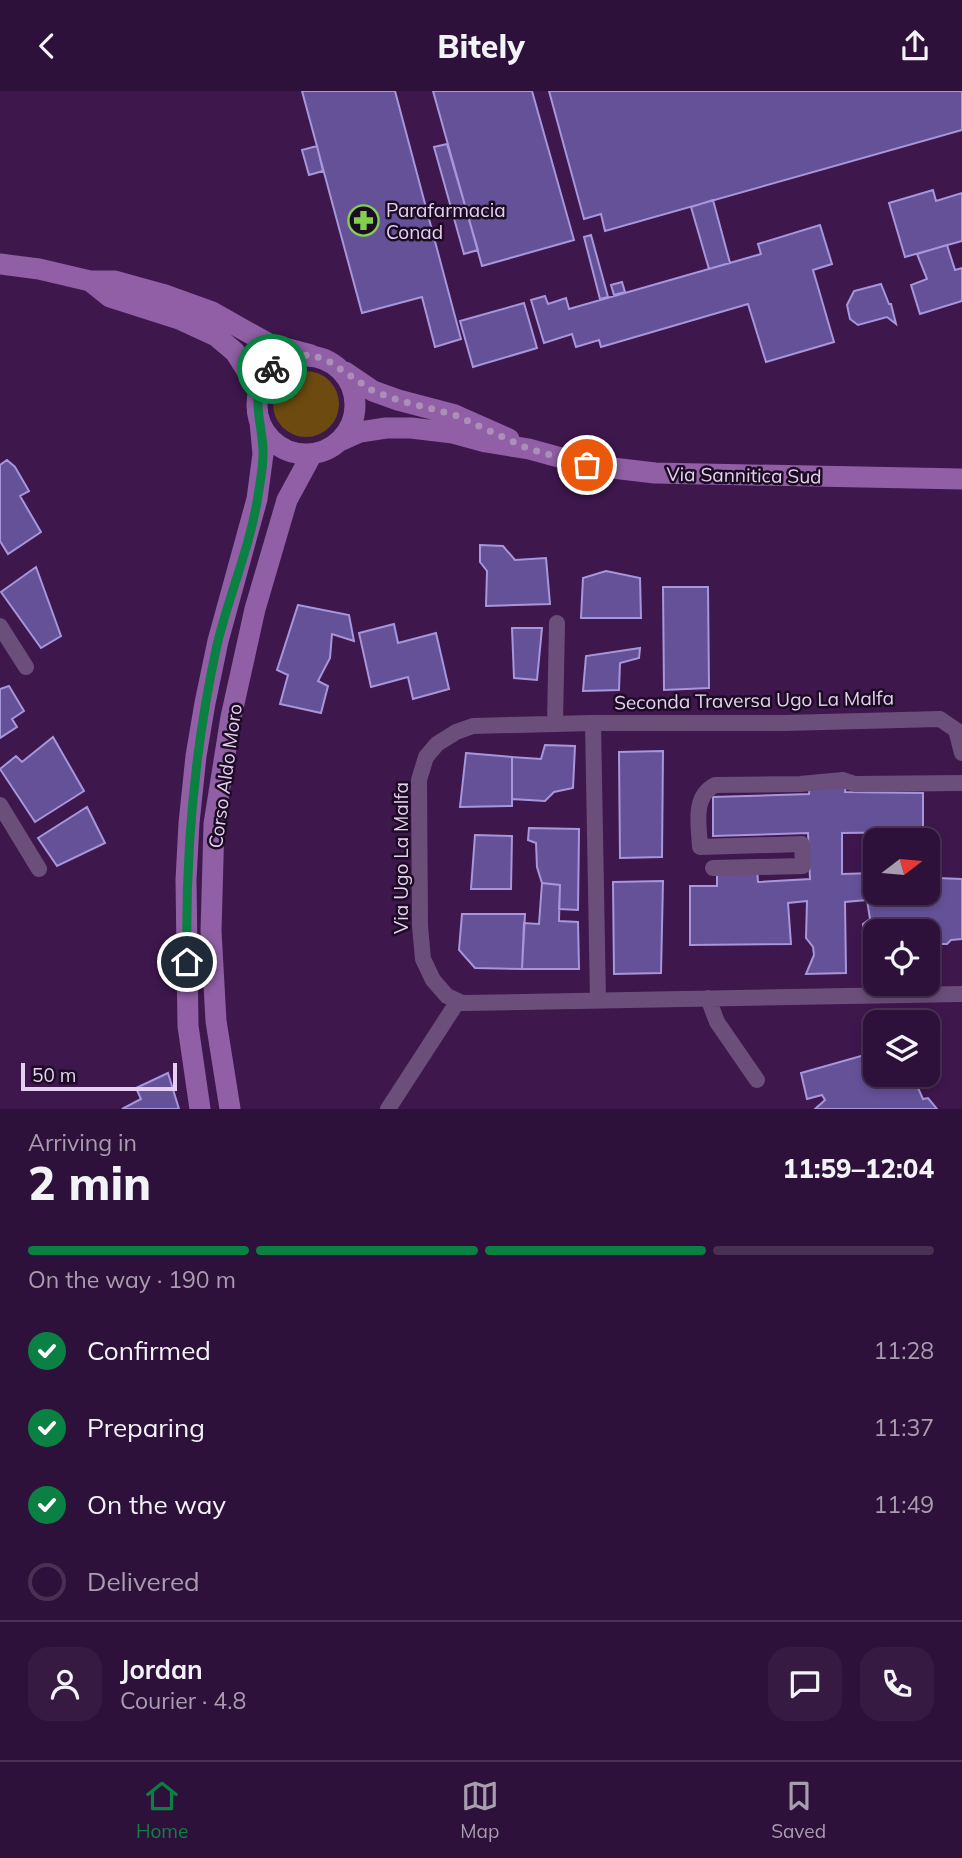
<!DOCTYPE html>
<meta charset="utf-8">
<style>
body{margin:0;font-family:Mulish,sans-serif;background:#361a42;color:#f1f3f6;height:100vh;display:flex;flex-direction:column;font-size:26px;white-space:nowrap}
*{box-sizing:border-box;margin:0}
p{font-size:23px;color:#a79daf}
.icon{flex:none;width:38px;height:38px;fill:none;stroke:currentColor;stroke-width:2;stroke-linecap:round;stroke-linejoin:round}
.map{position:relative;height:1018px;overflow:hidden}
.panel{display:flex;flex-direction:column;background:#2e113a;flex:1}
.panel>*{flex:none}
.needle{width:46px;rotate:74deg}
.tools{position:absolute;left:863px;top:737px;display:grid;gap:14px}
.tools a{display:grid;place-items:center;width:77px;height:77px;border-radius:14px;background:#2e113a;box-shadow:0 4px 10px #0003,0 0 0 2px #493154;font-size:35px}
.scale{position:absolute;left:21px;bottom:18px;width:156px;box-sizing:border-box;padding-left:7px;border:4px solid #e6d0f1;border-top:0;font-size:19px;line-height:24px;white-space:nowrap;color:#e6d0f1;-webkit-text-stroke:5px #1c0c23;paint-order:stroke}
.pin{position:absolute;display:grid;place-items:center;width:60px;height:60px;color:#fff;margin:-30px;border:4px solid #fff;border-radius:50%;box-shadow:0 2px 7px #0007}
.courier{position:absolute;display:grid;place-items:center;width:70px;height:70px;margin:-35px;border:5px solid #0b8043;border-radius:50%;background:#fff;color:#222;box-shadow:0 2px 9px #0007}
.summary em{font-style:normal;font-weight:800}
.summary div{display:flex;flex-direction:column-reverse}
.summary{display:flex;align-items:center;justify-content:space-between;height:119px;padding:0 28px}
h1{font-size:46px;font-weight:800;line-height:52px}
.bar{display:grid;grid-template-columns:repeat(4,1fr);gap:10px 7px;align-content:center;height:84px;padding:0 28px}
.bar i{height:9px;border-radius:5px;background:#493154}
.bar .on{background:#0b8043}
.bar p{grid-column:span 4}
.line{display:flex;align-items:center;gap:18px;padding:0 28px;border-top:2px solid #493154}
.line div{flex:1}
.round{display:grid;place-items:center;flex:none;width:74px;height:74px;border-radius:21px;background:#361a42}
ol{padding:0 28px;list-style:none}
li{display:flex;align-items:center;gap:21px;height:77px}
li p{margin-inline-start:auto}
li .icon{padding:7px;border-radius:50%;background:#0b8043;color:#fff;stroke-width:4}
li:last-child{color:#a79daf}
li i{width:38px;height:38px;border:4px solid #493154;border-radius:50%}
header{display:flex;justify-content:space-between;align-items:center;height:91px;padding:0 28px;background:#2e113a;font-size:32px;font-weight:800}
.dock{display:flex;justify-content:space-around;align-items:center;height:98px;border-top:2px solid #493154;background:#2e113a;font-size:19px;color:#a79daf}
.dock a{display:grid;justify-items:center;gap:4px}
.dock .on{color:#0b8043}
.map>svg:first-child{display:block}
</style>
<header><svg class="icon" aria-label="back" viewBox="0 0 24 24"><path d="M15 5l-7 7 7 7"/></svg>Bitely<svg class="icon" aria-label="share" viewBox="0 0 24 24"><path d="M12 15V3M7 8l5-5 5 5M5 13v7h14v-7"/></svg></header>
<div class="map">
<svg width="962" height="1018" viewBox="0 0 962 1018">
<rect width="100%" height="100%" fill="#3e174d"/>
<path fill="#6d4a10" d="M273 313a33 33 0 1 1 66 0a33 33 0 1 1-66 0Z"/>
<path fill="#655198" stroke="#a796db" stroke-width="2" d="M302,0H395L461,248L435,256L422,206L362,222Z
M433,0H532L574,149L482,175Z
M549,0H962V39L605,140L601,123L584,128Z
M447,53L478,159L464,163L434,56Z
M317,55L323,80L309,84L302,59Z
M933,99L936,110L962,102V150L905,166L889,112Z
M713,109L730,172L709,178L691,116Z
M820,134L832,173L813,179L834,251L766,271L748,213L601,256L599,249L576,256L572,243L544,252L531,209L545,205L548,213L566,207L569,218L761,163L758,153Z
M591,144L608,206L600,208L584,146Z
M947,154L955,179L962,177V210L920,223L911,194L927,188L917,163Z
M622,191L625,201L614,204L611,194Z
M881,193L889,213H891L896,233L887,226L858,234L850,228L847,214L854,200Z
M524,212L537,257L473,276L460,230Z
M7,369L15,376L29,400L20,405L41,441L8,463L0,450V374Z
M480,454L503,455L515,469L546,467L550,513L486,515L487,480L480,471Z
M36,476L61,545L41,557L1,501Z
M606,480L640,487L641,527H581L583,487Z
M663,496H708L709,597L664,599Z
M298,514L349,524L354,550L332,543L330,567L318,590L328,595L321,622L280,613L288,584L277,579Z
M394,533L398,552L436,542L449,598L413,608L408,586L371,596L359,542Z
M512,537H542L537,589L514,587Z
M640,557L639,567L620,572L619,599L583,600L586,565Z
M9,595L24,620L12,628L17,636L0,647V598Z
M53,646L84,700L35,731L0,678L16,665L22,671Z
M545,654L575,655L573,697L554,701L545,710L512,708V666L541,668Z
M663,660L662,766L620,767L619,661Z
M466,662L512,666V715L460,716Z
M810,694H846L845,701L923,702V741L842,742V783L875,782V802H928V774H940L938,787L962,788V848L951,849L947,853H928V840H875V850H864L863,833L870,828L867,809L845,811L846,882L806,883L814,864L813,856L806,847L807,810L788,812L791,853L690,854V795H717V780L757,777L758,791L810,788L808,742L713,745V706L809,703Z
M87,716L105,752L57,775L38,747Z
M529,737L579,738L578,819L559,818L560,794L542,792L537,776L536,752L528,749Z
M475,744L512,745L511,798H471Z
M663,790L661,882L614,883L613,791Z
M542,792L560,794L559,830L578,831L579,878H522L524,832L539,833Z
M462,823H525L522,878L475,877L459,859Z
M875,961V984H918L924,990L918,997L923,1008L928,1007L937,1018H815L825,1009L822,1004L807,1008L801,982Z
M168,982L179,1018H122L141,1008L136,997Z"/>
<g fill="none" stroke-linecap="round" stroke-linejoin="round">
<path stroke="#6c4e7a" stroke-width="16" d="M0,535L26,576
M555,632L557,532
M593,632L473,635L456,641L437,653L426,666L419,689L420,835L423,868L433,889L447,905L462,912L962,903
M0,714L39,778
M713,777L803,775L802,753L700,756C699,734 692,706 715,694L800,693L843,689L855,693L962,692
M708,907L717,931L757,989
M598,909L593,632H784L940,628L956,639L962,662
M388,1018L458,910"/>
<path stroke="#905fa5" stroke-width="21" d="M0,173L39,178L90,190H115L162,203L212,221L269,253L311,264
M90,190L110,206L179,228L216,245L235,261L259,299
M257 314a49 49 0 1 1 98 0a49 49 0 1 1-98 0Z
M345,281L373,300L398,309L455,324L509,348
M340,350L360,341L386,337H411L453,342L486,351L529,358L587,374L655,382L962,388
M200,1018L188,935L186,789L189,732L196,665L205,612L218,550L257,408L263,363L260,331
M230,1018L216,930L211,840L214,733L231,626L255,518L287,409L312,363"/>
</g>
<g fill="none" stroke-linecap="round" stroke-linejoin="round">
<path stroke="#ab8fb8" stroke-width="7" stroke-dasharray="0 12.6" d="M272,278L279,272L294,265L311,264L327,269L373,300L398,309L455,324L529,358L587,374"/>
<path stroke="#0b8043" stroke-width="9" d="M187,871C185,763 194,659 217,554C229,504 250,456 258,405C260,392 263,377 263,363C264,333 246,302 272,278"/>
</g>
<defs>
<symbol id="pharmacy-ring" viewBox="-11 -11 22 22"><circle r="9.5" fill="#1c0c23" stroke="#83d04e" stroke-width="1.5"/><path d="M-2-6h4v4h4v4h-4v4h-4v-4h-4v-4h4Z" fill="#83d04e"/></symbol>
</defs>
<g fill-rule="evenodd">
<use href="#pharmacy-ring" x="346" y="112" width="35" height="35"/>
</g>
<g text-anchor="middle" stroke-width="5" stroke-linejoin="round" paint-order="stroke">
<g font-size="19" fill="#e6d0f1" stroke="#1c0c23" text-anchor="start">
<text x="386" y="126">Parafarmacia<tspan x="386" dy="22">Conad</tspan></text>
</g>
<g font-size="19" fill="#e6d0f1" stroke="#1c0c23">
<text transform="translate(744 384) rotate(1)" y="7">Via Sannitica Sud</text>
<text transform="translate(754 609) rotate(-1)" y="7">Seconda Traversa Ugo La Malfa</text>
<text transform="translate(225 685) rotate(-82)" y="7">Corso Aldo Moro</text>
<text transform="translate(401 767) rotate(-90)" y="7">Via Ugo La Malfa</text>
</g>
</g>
</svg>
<div class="tools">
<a><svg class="needle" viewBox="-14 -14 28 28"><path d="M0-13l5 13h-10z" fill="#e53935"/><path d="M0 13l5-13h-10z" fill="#a79daf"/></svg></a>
<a><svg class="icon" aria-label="locate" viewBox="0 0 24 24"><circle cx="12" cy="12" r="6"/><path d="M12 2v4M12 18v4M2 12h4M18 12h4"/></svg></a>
<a><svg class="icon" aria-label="layers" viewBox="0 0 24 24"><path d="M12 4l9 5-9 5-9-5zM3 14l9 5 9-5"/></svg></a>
</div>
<div class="scale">50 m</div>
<div class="pin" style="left:587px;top:374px;background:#ea580c"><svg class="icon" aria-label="bag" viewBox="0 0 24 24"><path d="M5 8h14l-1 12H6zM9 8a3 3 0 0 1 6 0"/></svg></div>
<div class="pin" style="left:187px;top:871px;background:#1f2937"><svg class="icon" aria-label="home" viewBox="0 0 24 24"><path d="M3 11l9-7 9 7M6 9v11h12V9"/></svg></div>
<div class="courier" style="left:272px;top:278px"><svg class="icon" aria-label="bike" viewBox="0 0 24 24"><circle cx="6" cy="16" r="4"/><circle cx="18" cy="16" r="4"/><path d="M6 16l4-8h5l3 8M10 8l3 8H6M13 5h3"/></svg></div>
</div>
<section class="panel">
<div class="summary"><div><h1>2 min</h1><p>Arriving in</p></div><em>11:59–12:04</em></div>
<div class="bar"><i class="on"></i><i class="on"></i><i class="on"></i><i></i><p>On the way · 190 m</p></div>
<ol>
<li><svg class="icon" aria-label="check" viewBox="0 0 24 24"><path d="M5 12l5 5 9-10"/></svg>Confirmed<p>11:28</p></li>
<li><svg class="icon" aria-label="check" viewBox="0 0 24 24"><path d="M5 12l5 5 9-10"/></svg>Preparing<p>11:37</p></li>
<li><svg class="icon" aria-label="check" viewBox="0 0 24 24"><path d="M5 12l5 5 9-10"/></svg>On the way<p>11:49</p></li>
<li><i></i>Delivered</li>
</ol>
<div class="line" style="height:126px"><a class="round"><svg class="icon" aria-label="person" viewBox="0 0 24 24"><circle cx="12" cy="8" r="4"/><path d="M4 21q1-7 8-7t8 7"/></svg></a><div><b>Jordan</b><p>Courier · 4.8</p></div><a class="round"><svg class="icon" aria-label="chat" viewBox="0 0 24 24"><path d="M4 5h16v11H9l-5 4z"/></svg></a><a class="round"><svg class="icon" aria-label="phone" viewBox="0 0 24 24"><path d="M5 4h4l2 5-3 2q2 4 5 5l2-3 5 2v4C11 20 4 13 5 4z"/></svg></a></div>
</section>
<nav class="dock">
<a class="on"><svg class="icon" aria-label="home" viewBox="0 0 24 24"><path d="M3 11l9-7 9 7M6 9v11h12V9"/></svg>Home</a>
<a><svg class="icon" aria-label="map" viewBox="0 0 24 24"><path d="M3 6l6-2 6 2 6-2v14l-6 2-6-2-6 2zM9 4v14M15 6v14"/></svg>Map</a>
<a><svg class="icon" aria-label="saved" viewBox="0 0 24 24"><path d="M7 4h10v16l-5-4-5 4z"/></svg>Saved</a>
</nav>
